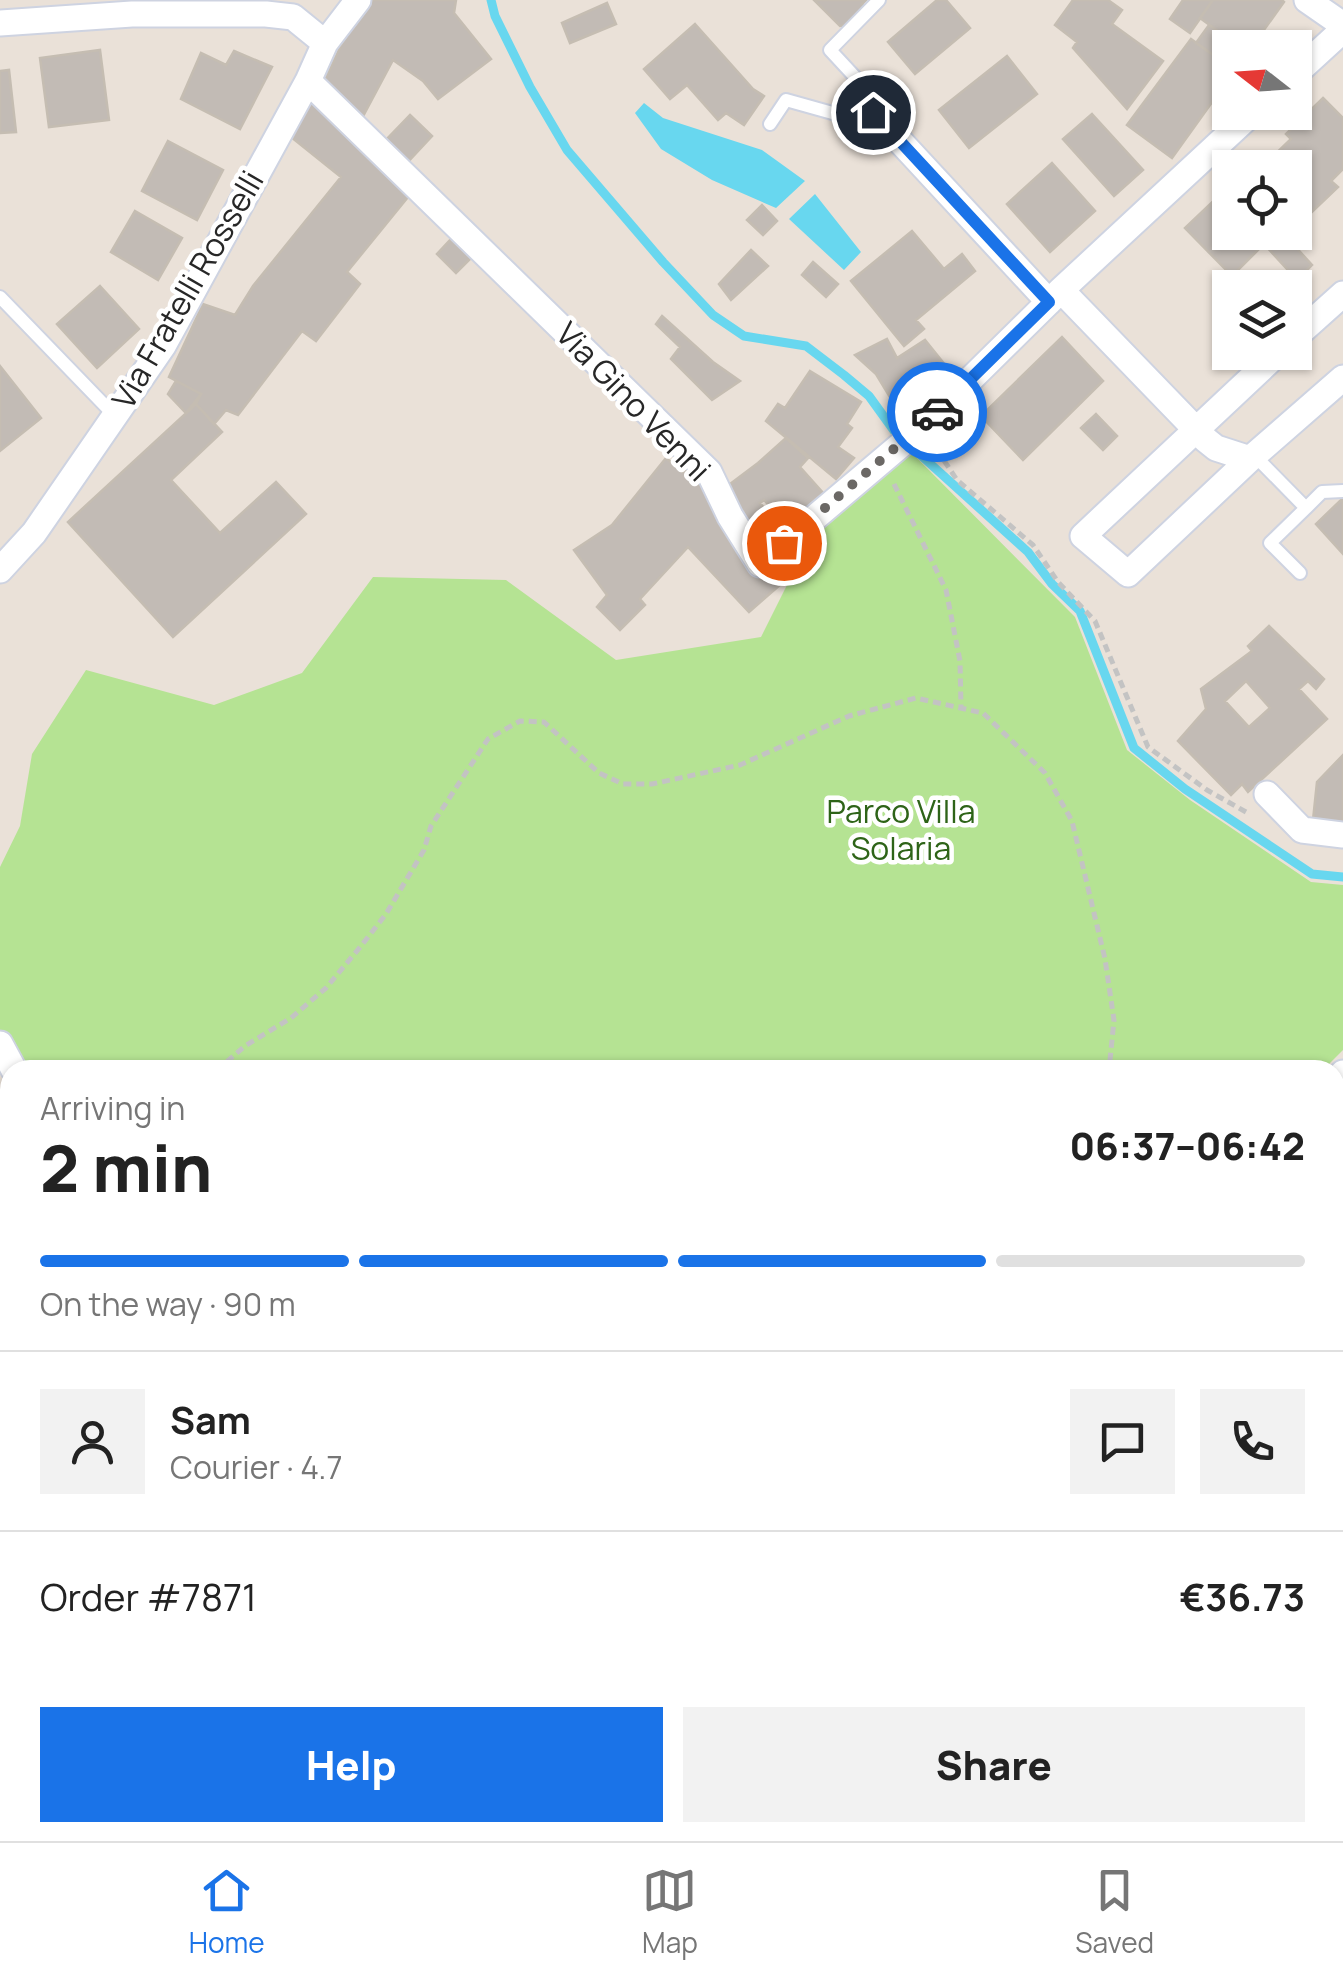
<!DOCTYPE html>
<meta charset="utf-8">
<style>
body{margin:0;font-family:Manrope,sans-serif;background:#f2f2f2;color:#222;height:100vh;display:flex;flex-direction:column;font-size:38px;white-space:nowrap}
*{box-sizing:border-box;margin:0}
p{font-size:32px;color:#767676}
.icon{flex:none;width:55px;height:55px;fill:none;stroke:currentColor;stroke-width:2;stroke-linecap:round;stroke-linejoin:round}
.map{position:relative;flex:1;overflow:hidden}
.details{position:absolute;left:0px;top:1060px;width:1345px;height:782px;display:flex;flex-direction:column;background:#fff;border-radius:30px 30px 0 0;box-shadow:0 2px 8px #0004}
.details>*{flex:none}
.needle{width:65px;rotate:287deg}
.fabs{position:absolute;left:1212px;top:30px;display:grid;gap:20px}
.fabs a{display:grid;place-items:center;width:100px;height:100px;border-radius:0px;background:#fff;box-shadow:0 2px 8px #0004;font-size:50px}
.pin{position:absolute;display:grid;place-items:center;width:85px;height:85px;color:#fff;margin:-42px;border:5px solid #fff;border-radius:50%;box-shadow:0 2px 10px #0007}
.courier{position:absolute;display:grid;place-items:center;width:100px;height:100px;margin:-50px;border:8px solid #1a73e8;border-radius:50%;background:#fff;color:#222;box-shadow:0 2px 12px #0007}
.head em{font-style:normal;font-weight:800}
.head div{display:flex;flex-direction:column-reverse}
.head{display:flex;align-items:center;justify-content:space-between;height:170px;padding:0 40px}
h1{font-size:65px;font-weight:800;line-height:75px}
.bar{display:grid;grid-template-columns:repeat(4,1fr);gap:15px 10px;align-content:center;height:120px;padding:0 40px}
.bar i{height:12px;border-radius:8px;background:#e0e0e0}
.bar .on{background:#1a73e8}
.bar p{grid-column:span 4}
.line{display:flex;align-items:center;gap:25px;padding:0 40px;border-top:2px solid #e0e0e0}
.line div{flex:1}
.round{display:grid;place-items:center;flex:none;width:105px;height:105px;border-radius:0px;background:#f2f2f2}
.primary-button{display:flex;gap:20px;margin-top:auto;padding:20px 40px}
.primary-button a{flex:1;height:115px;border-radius:0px;background:#1a73e8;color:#fff;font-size:40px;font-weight:800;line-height:115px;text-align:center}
.primary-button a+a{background:#f2f2f2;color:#222}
.dock{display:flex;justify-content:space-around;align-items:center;height:140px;border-top:2px solid #e0e0e0;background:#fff;font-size:28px;color:#767676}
.dock a{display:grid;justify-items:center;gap:5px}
.dock .on{color:#1a73e8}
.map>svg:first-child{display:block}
</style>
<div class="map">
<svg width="1343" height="1841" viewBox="0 0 1343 1841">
<rect width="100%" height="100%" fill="#eae1d8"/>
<path fill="#b5e393" d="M905,446L1075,617L1127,750L1190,800L1311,882L1343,885V1050L1323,1070H14L0,1044V867L20,826L32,754L86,670L214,705L302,673L373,577L506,580L616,660L761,637L791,577L780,557Z
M0,1128L10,1145V1832H373L377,1841H0Z
M445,1833H1022L1018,1841H452Z"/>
<path fill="#68d7ef" d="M644,103L663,118L762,150L805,181L776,208L712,180L661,149L635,113Z
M815,194L861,252L844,270L789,219Z"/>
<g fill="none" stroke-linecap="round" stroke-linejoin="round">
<path stroke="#68d7ef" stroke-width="9" d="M491,0L495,16L530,87L567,150L663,262L713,315L744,336L806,346L844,375L869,396L895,432L1028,552L1052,584L1080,611L1134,748L1185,789L1312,874L1343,877"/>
</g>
<path fill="#c2bbb5" stroke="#c5bdb2" stroke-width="2.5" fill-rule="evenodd" d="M373,0H456L454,13L491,59L438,99L423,81L393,60L361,120L322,86L353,20Z
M814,0H866L862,4L868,10L854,24L840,26Z
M937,0H946L970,28L915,74L888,42Z
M1073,0H1108L1122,10L1112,24L1163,61L1127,109L1073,48L1077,42L1055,25Z
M1183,0H1213L1190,33L1170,19Z
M1213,0H1282L1284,2L1251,48H1241L1200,18Z
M607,3L616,24L570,43L562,23Z
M695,24L753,89L764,96L744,125L726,113L718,120L687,85L670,99L644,69Z
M1209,25L1241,48H1230V67L1196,43Z
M1191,39L1230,67V77L1172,158L1127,125Z
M100,50L109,120L49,127L40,58Z
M234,51L272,67L240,129L181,99L201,53L226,65Z
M1007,56L1037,94L969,148L939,110Z
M9,70L16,132L0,133V71Z
M315,93L412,192L347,272L360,284L316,341L302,331L238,415L226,410L214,424L196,404L201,394L169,377L203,304L235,315L253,286L341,177L291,137Z
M1323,98L1343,118V169L1331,181L1338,187L1295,228V168H1261L1291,139L1286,134Z
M1092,114L1143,170L1114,196L1063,139Z
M410,115L432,136L406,164L384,142Z
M168,141L223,170L197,220L142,191Z
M1052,163L1095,211L1050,252L1007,204Z
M1225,190L1230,195V232H1267L1271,237L1232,276L1185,228Z
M762,205L777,221L763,235L747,220Z
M135,211L182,238L158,280L111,252Z
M912,231L944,269L962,254L975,271L916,320L924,329L904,346L851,281Z
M1276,232H1282L1312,265L1297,280L1264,244Z
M451,239L471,258L456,273L437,254Z
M751,250L768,266L731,300L719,284Z
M813,262L838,284L826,297L802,275Z
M100,286L139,329L97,368L57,324Z
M662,316L713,362L740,381L712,400L671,359L680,347L656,324Z
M1062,337L1103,381L1023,460L981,416Z
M887,339L897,358L925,340L950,371L891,399L876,374L855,355Z
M0,366L41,418L0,451Z
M810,371L861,402L847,424L852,428L838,447L854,458L836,479L766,421L778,404L785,408Z
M176,381L201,394L186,413L168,394Z
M967,398L978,411L967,420L956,408Z
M196,404L222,432L171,480L220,533L276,482L306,514L173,637L68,522Z
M1096,414L1117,436L1103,450L1081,428Z
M786,438L808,458L800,467L824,494L790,528L764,500L760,503L785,533L759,554L722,490L758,463Z
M666,458L683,472L696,461L781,584L749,612L688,547L640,599L645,605L620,630L597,607L607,595L574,550L612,525Z
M1342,499L1343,500V554L1316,524Z
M1269,626L1324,679L1316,689L1308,681L1299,689L1327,719L1248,792L1242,784L1231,795L1178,741L1206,709L1201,689L1252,651L1248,646ZM1246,681L1270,708L1249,727L1225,701Z
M1343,755V828L1313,820L1317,782Z
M1189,1832H1261L1270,1836L1268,1841H1186Z"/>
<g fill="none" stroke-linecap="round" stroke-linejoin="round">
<defs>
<path id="lane" d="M879,0L830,50L881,105
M770,124L786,100L861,121
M0,297L115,416
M1254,455L1306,508L1270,543L1300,573
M1306,508L1322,492L1343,491"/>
<path id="street" d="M1307,0L1343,25
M0,23L132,14H266L293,17L325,43
M1295,74L1343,30
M308,81L709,472L730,516L760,564L922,427L1061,290L1253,112
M851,129L873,112L1049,302
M1061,290L1206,440L1216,448L1250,459
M1295,337L1343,294
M1279,352L1083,536L1128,574L1250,459L1343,378
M0,570L34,533L163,346L308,81L325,43L358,0
M1267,794L1302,830L1343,835
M0,1044L14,1070
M1335,1081L1343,1073
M445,1832L452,1841
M1030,1841L1034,1832"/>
</defs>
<use href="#lane" stroke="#ced3e1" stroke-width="16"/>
<use href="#street" stroke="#ced3e1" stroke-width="29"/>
<path stroke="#c3c3c3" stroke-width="5" stroke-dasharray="8 5" stroke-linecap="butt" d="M937,450L957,480L1033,545L1058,582L1095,621L1148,747L1207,790L1246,812
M894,484L946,590L960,661L961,707
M217,1070L245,1046L291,1018L326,988L361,946L386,914L424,850L431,826L488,739L520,721L544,722L599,773L623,784H652L740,765L849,716L916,698L983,713L1045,773L1072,821L1105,959L1114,1020L1109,1070
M0,1218L10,1220
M61,1832V1841
M186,1832L188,1841
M252,1832L257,1841
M574,1832L584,1841
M659,1841L666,1832
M885,1841L886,1832"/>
<use href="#lane" stroke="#fff" stroke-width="12"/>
<use href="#street" stroke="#fff" stroke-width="25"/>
</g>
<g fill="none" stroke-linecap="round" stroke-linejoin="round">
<path stroke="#6b6865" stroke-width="10" stroke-dasharray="0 18" d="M784,543L937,412"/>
<path stroke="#1a73e8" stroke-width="12" d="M873,112L1049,302L937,412"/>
</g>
<g text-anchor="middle" stroke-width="9" stroke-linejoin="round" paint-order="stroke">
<g font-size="32" fill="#272727" stroke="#fff">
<text transform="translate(188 290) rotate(-60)" y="11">Via Fratelli Rosselli</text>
<text transform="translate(633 402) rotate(46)" y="11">Via Gino Venni</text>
</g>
<g font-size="32" fill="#2e6418" stroke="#fff">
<text x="901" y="823">Parco Villa<tspan x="901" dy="37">Solaria</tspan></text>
</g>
</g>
</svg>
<div class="fabs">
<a><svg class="needle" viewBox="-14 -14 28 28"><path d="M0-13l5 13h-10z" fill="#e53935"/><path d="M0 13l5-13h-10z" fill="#767676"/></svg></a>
<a><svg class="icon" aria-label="locate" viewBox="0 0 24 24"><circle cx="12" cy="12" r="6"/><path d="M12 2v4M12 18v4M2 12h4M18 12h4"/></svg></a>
<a><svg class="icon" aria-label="layers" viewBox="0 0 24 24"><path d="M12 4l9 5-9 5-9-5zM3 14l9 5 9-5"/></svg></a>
</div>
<div class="pin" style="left:784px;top:543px;background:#ea580c"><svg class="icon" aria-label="bag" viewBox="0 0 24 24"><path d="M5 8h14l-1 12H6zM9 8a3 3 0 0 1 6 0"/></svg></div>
<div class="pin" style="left:873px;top:112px;background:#1f2937"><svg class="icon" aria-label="home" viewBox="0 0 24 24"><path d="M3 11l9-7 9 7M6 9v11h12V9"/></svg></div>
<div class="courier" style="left:937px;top:412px"><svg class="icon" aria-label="car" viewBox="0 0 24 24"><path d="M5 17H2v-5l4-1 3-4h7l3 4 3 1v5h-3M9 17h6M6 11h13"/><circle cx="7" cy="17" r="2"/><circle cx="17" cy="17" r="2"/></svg></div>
<section class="details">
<div class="head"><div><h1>2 min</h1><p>Arriving in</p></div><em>06:37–06:42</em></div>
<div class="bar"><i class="on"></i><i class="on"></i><i class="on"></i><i></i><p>On the way · 90 m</p></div>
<div class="line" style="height:180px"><a class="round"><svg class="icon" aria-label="person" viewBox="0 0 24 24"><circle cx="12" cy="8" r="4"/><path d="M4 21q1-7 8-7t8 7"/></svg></a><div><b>Sam</b><p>Courier · 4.7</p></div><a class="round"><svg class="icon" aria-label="chat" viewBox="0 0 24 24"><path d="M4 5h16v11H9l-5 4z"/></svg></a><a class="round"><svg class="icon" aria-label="phone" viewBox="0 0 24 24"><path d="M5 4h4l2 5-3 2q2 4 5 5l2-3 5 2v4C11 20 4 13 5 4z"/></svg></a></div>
<div class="line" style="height:130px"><div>Order #7871</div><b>€36.73</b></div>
<div class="primary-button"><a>Help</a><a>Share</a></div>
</section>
</div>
<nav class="dock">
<a class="on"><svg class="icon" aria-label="home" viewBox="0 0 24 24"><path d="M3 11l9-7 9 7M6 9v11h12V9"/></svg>Home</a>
<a><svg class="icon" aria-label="map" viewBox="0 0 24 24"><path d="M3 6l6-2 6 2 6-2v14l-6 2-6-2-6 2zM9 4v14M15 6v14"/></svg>Map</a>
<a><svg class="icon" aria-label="saved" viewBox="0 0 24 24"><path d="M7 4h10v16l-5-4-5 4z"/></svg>Saved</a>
</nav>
